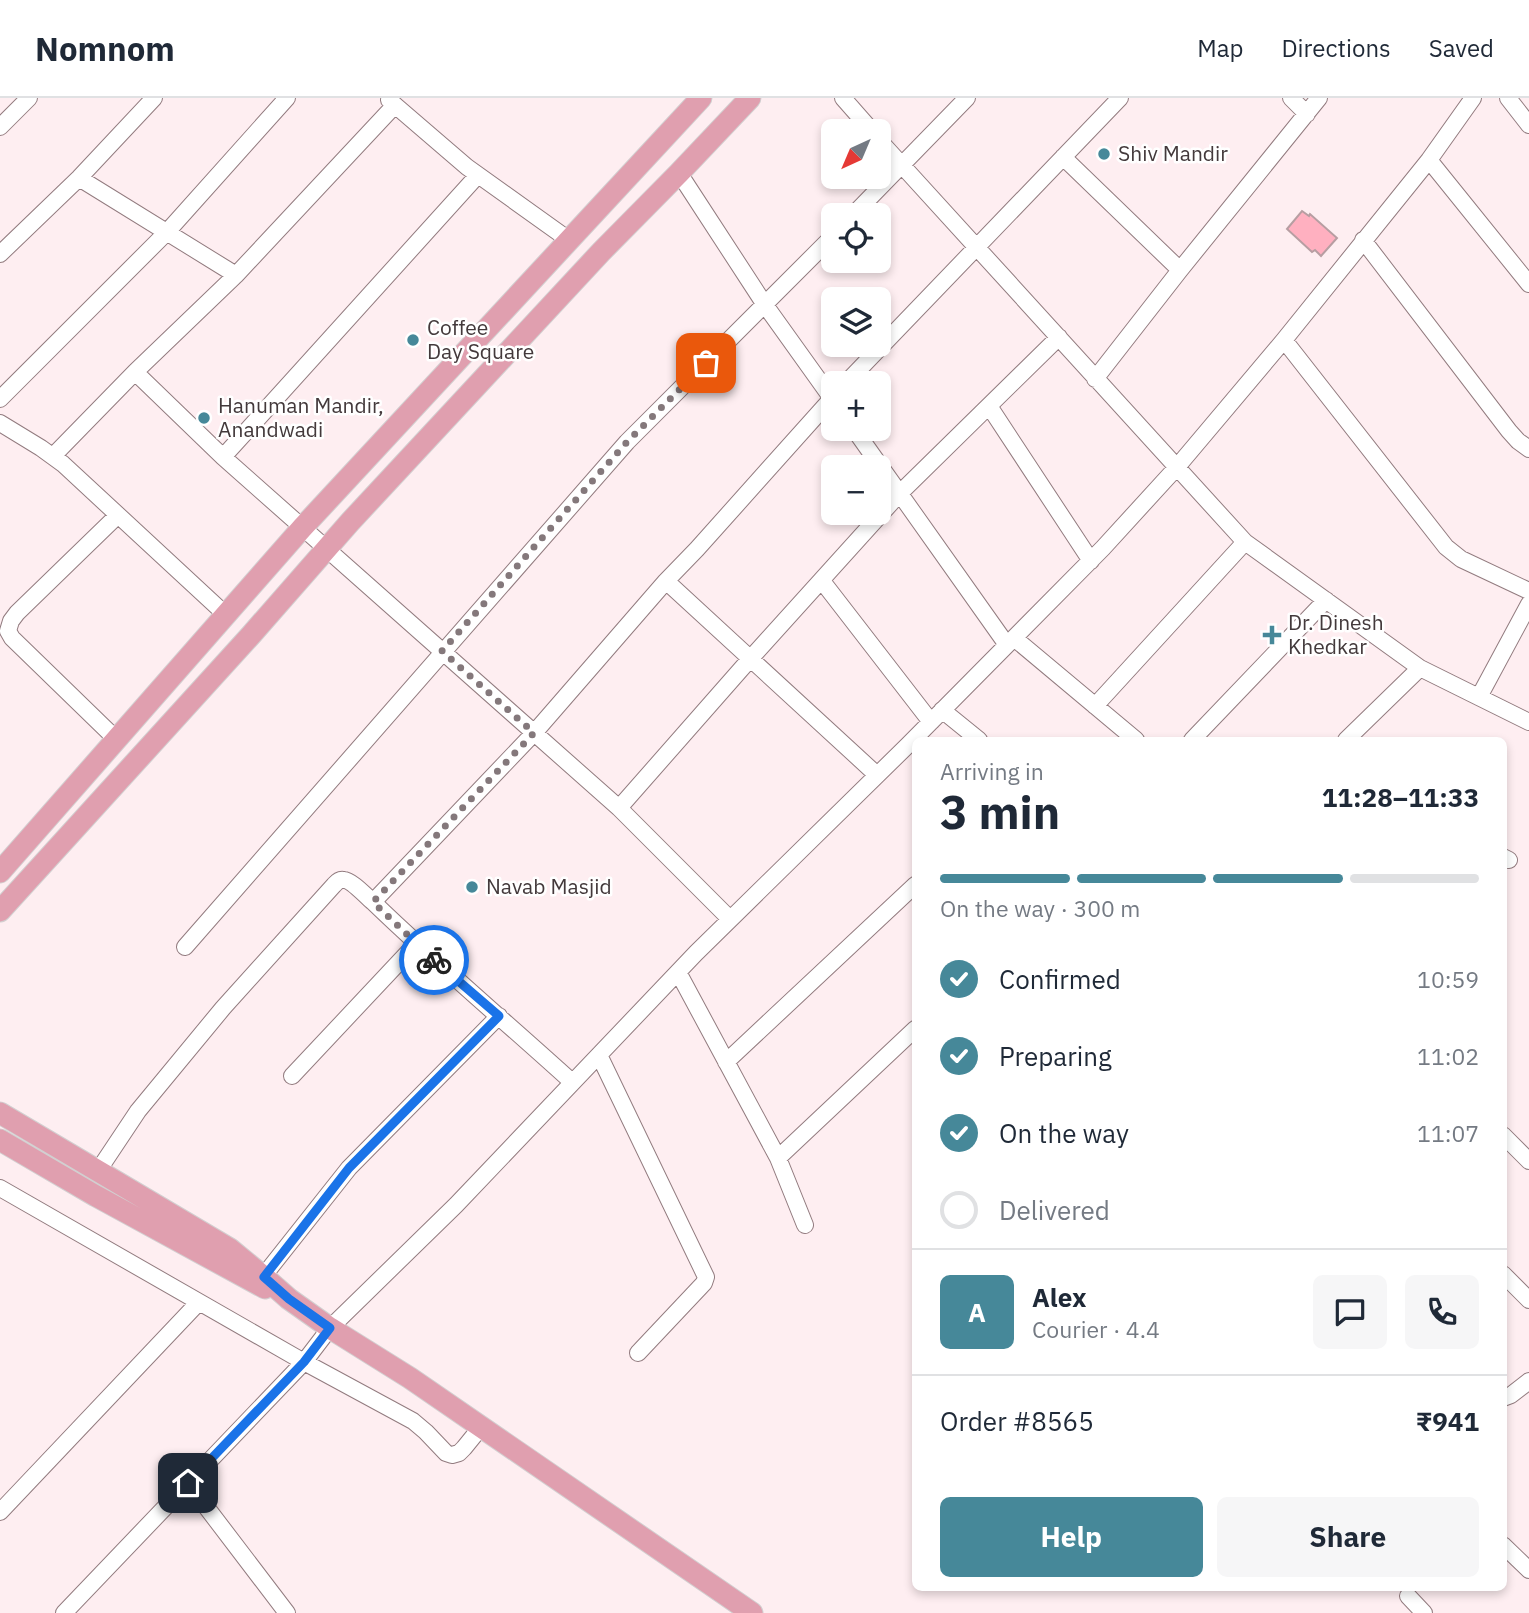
<!DOCTYPE html>
<meta charset="utf-8">
<style>
body{margin:0;font-family:"IBM Plex Sans",sans-serif;background:#f6f6f7;color:#1f2937;height:100vh;display:flex;flex-direction:column;font-size:26px;white-space:nowrap}
*{box-sizing:border-box;margin:0}
p{font-size:23px;color:#747a83}
.icon{flex:none;width:38px;height:38px;fill:none;stroke:currentColor;stroke-width:2;stroke-linecap:round;stroke-linejoin:round}
.map{position:relative;flex:1;overflow:hidden}
.side{position:absolute;left:912px;top:639px;width:595px;height:854px;display:flex;flex-direction:column;background:#fff;border-radius:10px;box-shadow:0 4px 10px #0003}
.side>*{flex:none}
.needle{width:46px;rotate:224deg}
.tools{position:absolute;left:821px;top:21px;display:grid;gap:14px}
.tools a{display:grid;place-items:center;width:70px;height:70px;border-radius:10px;background:#fff;box-shadow:0 4px 10px #0003;font-size:35px}
.pin{position:absolute;display:grid;place-items:center;width:60px;height:60px;color:#fff;margin:-30px;border-radius:14px;box-shadow:0 4px 10px #0006}
.courier{position:absolute;display:grid;place-items:center;width:70px;height:70px;margin:-35px;border:5px solid #1a73e8;border-radius:50%;background:#fff;color:#222;box-shadow:0 2px 9px #0007}
.overview em{font-style:normal;font-weight:800}
.overview div{display:flex;flex-direction:column-reverse}
.overview{display:flex;align-items:center;justify-content:space-between;height:119px;padding:0 28px}
h1{font-size:46px;font-weight:800;line-height:52px}
.bar{display:grid;grid-template-columns:repeat(4,1fr);gap:10px 7px;align-content:center;height:84px;padding:0 28px}
.bar i{height:9px;border-radius:5px;background:#e0e1e3}
.bar .current{background:#468899}
.bar p{grid-column:span 4}
.line{display:flex;align-items:center;gap:18px;padding:0 28px;border-top:2px solid #e0e1e3}
.line div{flex:1}
.round{display:grid;place-items:center;flex:none;width:74px;height:74px;border-radius:10px;background:#f6f6f7}
ol{padding:0 28px;list-style:none}
li{display:flex;align-items:center;gap:21px;height:77px}
li p{margin-inline-start:auto}
li .icon{padding:7px;border-radius:50%;background:#468899;color:#fff;stroke-width:4}
li:last-child{color:#747a83}
li i{width:38px;height:38px;border:4px solid #e0e1e3;border-radius:50%}
.button{display:flex;gap:14px;margin-top:auto;padding:14px 28px}
.button a{flex:1;height:80px;border-radius:10px;background:#468899;color:#fff;font-size:28px;font-weight:800;line-height:80px;text-align:center}
.button a+a{background:#f6f6f7;color:#1f2937}
header{display:flex;align-items:center;gap:42px;box-sizing:border-box;height:98px;padding:0 35px;background:#fff;border-bottom:2px solid #e0e1e3}
header strong{font-size:33px}
nav{display:flex;gap:38px;margin-inline-start:auto;font-size:24px}
.map>svg:first-child{display:block}
</style>
<header>
<strong>Nomnom</strong>
<nav><a>Map</a><a>Directions</a><a>Saved</a></nav>
</header>
<div class="map">
<svg width="1529" height="1515" viewBox="0 0 1529 1515">
<rect width="100%" height="100%" fill="#feeef1"/>
<path fill="#ffb0c0" stroke="#b79ea2" stroke-width="2" d="M1302,113L1309,118L1310,116L1337,140L1321,158L1315,152L1312,154L1287,131Z"/>
<g fill="none" stroke-linecap="round" stroke-linejoin="round">
<defs>
<path id="minor" d="M843,0L872,33
M1291,0L1307,16
M1508,0L1529,27
M389,2L467,69L569,142
M0,29L29,0
M878,41L1245,444L1420,570L1529,624
M1063,59L1180,172
M1429,62L1529,186
M679,75L765,207L833,302
M79,80L236,177
M853,117L967,0
M1363,142L1509,333L1518,343L1529,351
M0,156L79,80L154,0
M1284,242L1446,449L1461,461L1529,493
M135,274L223,359L619,710
M1095,281L1180,172L1319,0
M846,285L1120,0
M0,301L167,134L287,0
M989,308L1091,463
M0,325L41,350L63,366L226,517
M854,331L1007,547
M53,358L135,274L236,177L395,7
M223,359L478,77
M666,483L877,677
M822,483L931,624
M1014,540L1136,642
M1479,599L1529,506
M1095,608L1245,444
M942,612L979,642
M116,641L12,540L8,533L11,523L17,515L118,417
M1192,642L1326,502
M1346,642L1420,570
M1503,759L1509,762
M730,821L619,710L750,561L900,395L1059,239
M185,849L627,344L833,138
M678,874L778,1060L915,931
M599,957L706,1179L704,1185L638,1255
M726,964L915,787
M292,978L416,846
M572,984C506,924 437,866 373,804L534,635L666,483L697,451L833,299
M1503,1037L1529,1063
M778,1060L805,1127
M98,1073L138,1013L223,910L334,787C337,784 339,781 344,782C351,782 367,799 373,804
M0,1090L304,1264L413,1323L426,1334L446,1355L452,1357L459,1355L464,1350L481,1329
M1503,1176L1529,1202
M258,1185L349,1070L499,918
M1503,1300L1511,1297L1529,1283
M188,1385L287,1515
M0,1414L199,1204
M1503,1447L1529,1472
M1408,1498L1424,1515
M64,1515L304,1264L330,1230L456,1107L696,855L908,647L1103,450L1177,369L1284,242L1429,62L1473,0"/>
<path id="major" d="M0,774L302,430L701,0
M0,813L251,537L350,424L601,154L679,75L750,0
M0,1015L230,1151L264,1179L289,1201L330,1230L410,1280L752,1515
M0,1042L96,1098L265,1190"/>
</defs>
<use href="#minor" stroke="#927b7f" stroke-width="18"/>
<use href="#major" stroke="#d2cfd0" stroke-width="23"/>
<use href="#minor" stroke="#fff" stroke-width="16"/>
<use href="#major" stroke="#e09faf" stroke-width="21"/>
</g>
<g fill="none" stroke-linecap="round" stroke-linejoin="round">
<path stroke="#84787b" stroke-width="7" stroke-dasharray="0 12.6" d="M434,862L373,804L534,635L442,553L627,344L706,265"/>
<path stroke="#1a73e8" stroke-width="9" d="M188,1385L304,1264L330,1230L289,1201L264,1179L349,1070L499,918L434,862"/>
</g>
<g fill="#468899" stroke="#fff" stroke-width="2.5">
<circle cx="1104" cy="56" r="7"/>
<circle cx="413" cy="242" r="7"/>
<circle cx="204" cy="320" r="7"/>
<path d="M1268.5 526.5h7v7h7v7h-7v7h-7v-7h-7v-7h7z"/>
<circle cx="472" cy="789" r="7"/>
</g>
<g text-anchor="middle" stroke-width="5" stroke-linejoin="round" paint-order="stroke">
<g font-size="21" fill="#43393b" stroke="#fff" text-anchor="start">
<text x="1118" y="63">Shiv Mandir</text>
<text x="427" y="237">Coffee<tspan x="427" dy="24">Day Square</tspan></text>
<text x="218" y="315">Hanuman Mandir,<tspan x="218" dy="24">Anandwadi</tspan></text>
<text x="1288" y="532">Dr. Dinesh<tspan x="1288" dy="24">Khedkar</tspan></text>
<text x="486" y="796">Navab Masjid</text>
</g>
</g>
</svg>
<div class="tools">
<a><svg class="needle" viewBox="-14 -14 28 28"><path d="M0-13l5 13h-10z" fill="#e53935"/><path d="M0 13l5-13h-10z" fill="#747a83"/></svg></a>
<a><svg class="icon" aria-label="locate" viewBox="0 0 24 24"><circle cx="12" cy="12" r="6"/><path d="M12 2v4M12 18v4M2 12h4M18 12h4"/></svg></a>
<a><svg class="icon" aria-label="layers" viewBox="0 0 24 24"><path d="M12 4l9 5-9 5-9-5zM3 14l9 5 9-5"/></svg></a>
<a>+</a>
<a>−</a>
</div>
<div class="pin" style="left:706px;top:265px;background:#ea580c"><svg class="icon" aria-label="bag" viewBox="0 0 24 24"><path d="M5 8h14l-1 12H6zM9 8a3 3 0 0 1 6 0"/></svg></div>
<div class="pin" style="left:188px;top:1385px;background:#1f2937"><svg class="icon" aria-label="home" viewBox="0 0 24 24"><path d="M3 11l9-7 9 7M6 9v11h12V9"/></svg></div>
<div class="courier" style="left:434px;top:862px"><svg class="icon" aria-label="bike" viewBox="0 0 24 24"><circle cx="6" cy="16" r="4"/><circle cx="18" cy="16" r="4"/><path d="M6 16l4-8h5l3 8M10 8l3 8H6M13 5h3"/></svg></div>
<section class="side">
<div class="overview"><div><h1>3 min</h1><p>Arriving in</p></div><em>11:28–11:33</em></div>
<div class="bar"><i class="current"></i><i class="current"></i><i class="current"></i><i></i><p>On the way · 300 m</p></div>
<ol>
<li><svg class="icon" aria-label="check" viewBox="0 0 24 24"><path d="M5 12l5 5 9-10"/></svg>Confirmed<p>10:59</p></li>
<li><svg class="icon" aria-label="check" viewBox="0 0 24 24"><path d="M5 12l5 5 9-10"/></svg>Preparing<p>11:02</p></li>
<li><svg class="icon" aria-label="check" viewBox="0 0 24 24"><path d="M5 12l5 5 9-10"/></svg>On the way<p>11:07</p></li>
<li><i></i>Delivered</li>
</ol>
<div class="line" style="height:126px"><b class="round" style="background:#468899;color:#fff">A</b><div><b>Alex</b><p>Courier · 4.4</p></div><a class="round"><svg class="icon" aria-label="chat" viewBox="0 0 24 24"><path d="M4 5h16v11H9l-5 4z"/></svg></a><a class="round"><svg class="icon" aria-label="phone" viewBox="0 0 24 24"><path d="M5 4h4l2 5-3 2q2 4 5 5l2-3 5 2v4C11 20 4 13 5 4z"/></svg></a></div>
<div class="line" style="height:91px"><div>Order #8565</div><b>₹941</b></div>
<div class="button"><a>Help</a><a>Share</a></div>
</section>
</div>
